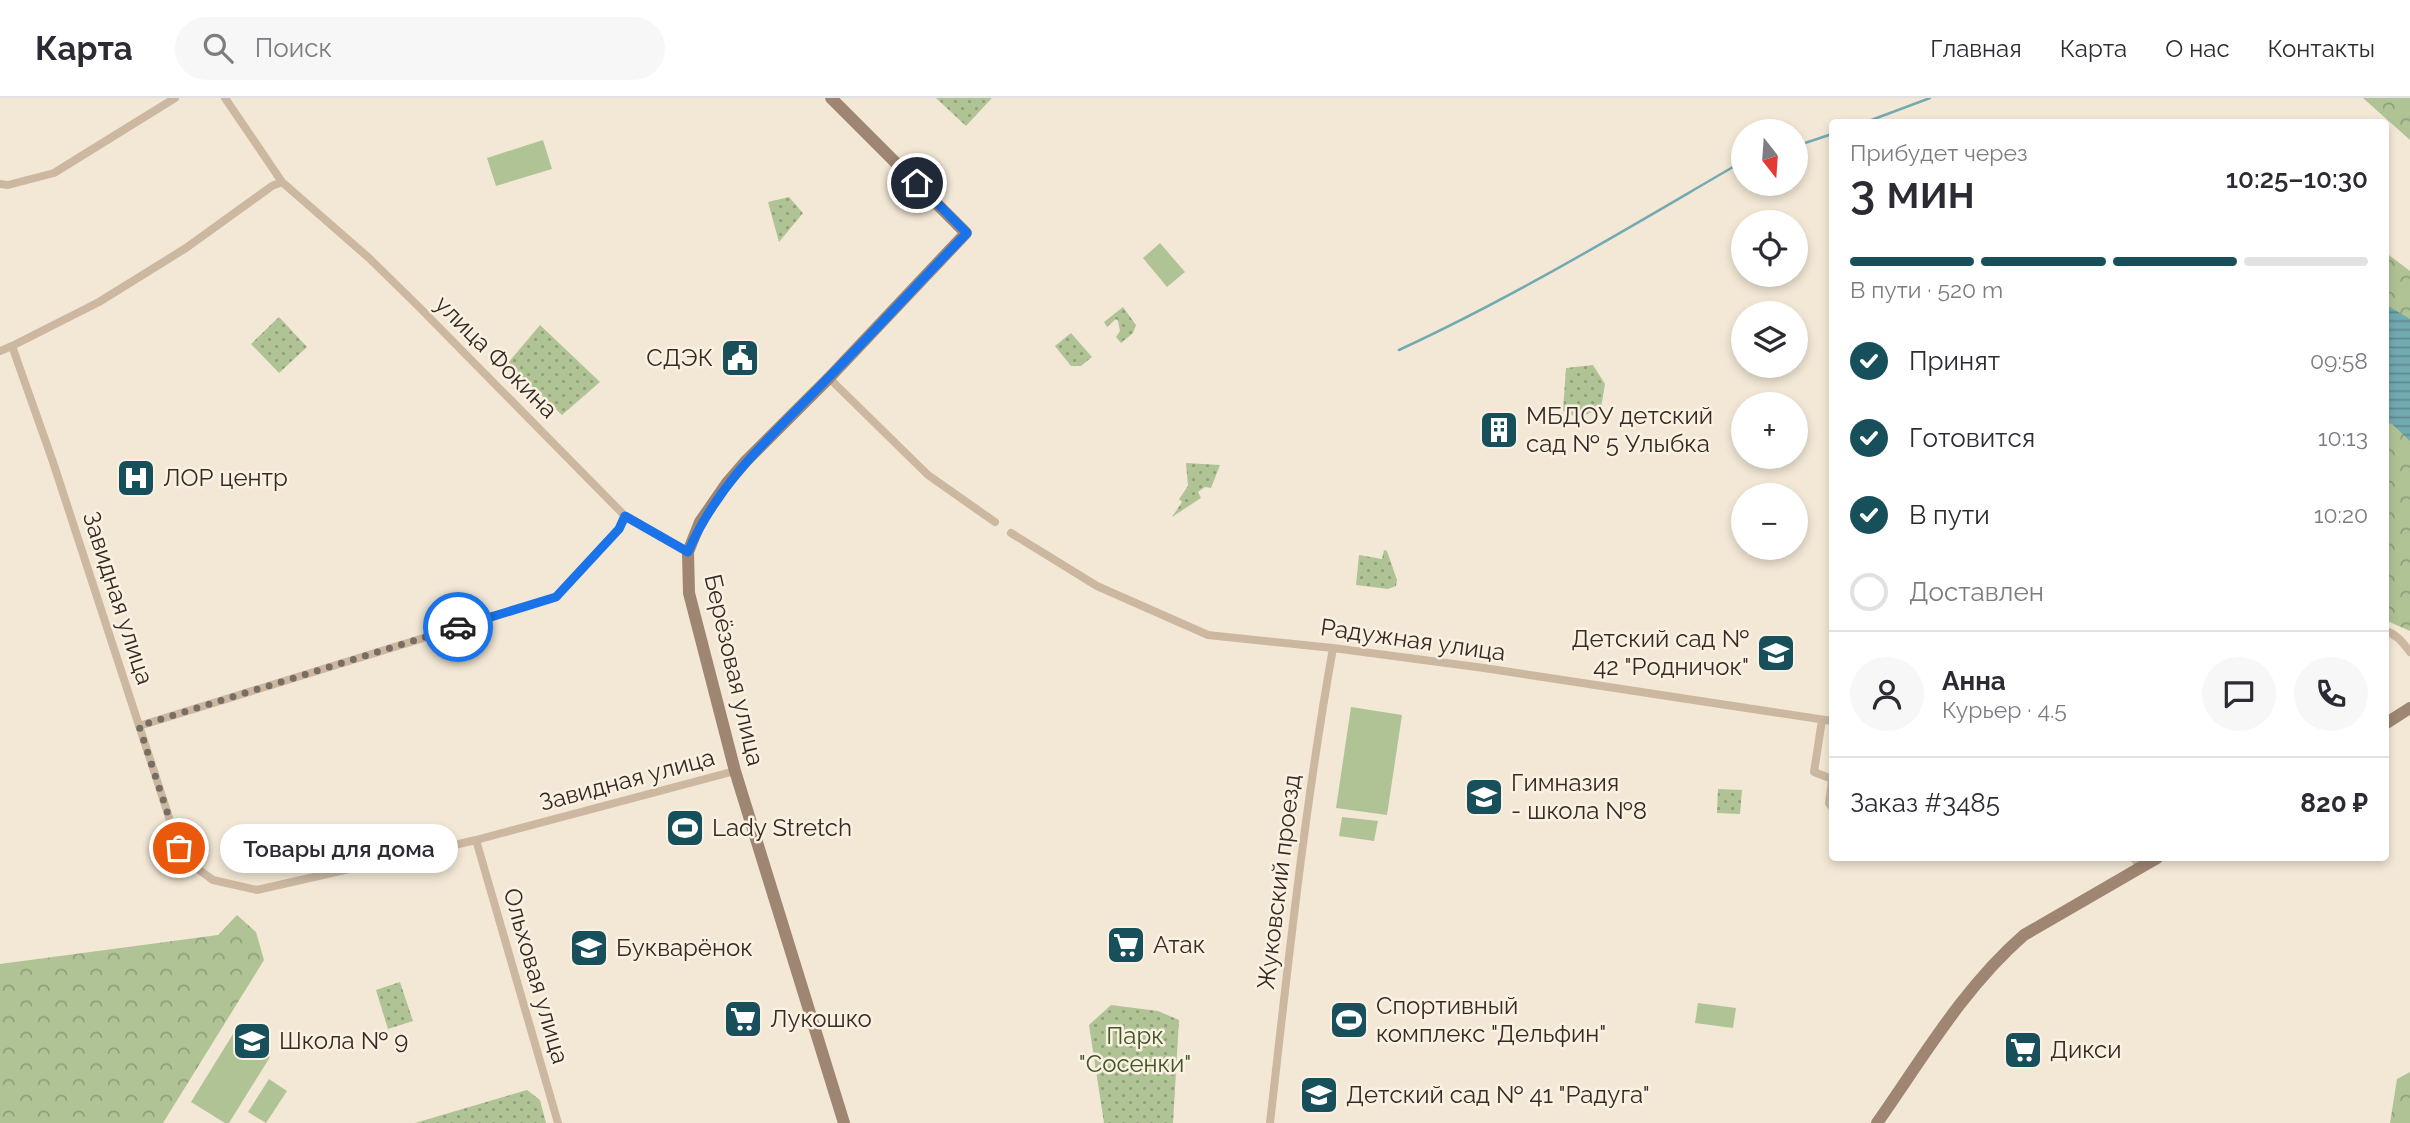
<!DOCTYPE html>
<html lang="ru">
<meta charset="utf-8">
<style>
body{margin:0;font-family:Raleway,sans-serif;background:#f7f7f7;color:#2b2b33;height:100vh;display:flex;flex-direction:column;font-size:26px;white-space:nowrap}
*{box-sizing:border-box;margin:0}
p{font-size:23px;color:#7c7c81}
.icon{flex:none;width:38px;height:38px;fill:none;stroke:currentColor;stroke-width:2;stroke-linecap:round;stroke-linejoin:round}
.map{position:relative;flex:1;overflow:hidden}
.sheet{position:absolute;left:1829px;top:21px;width:560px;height:742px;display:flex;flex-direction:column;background:#fff;border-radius:7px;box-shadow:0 4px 10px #0003}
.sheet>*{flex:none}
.needle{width:46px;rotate:163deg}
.controls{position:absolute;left:1731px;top:21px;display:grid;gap:14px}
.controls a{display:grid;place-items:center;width:77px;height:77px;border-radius:50%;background:#fff;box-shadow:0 4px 10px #0003;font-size:35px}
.pin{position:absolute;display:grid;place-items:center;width:60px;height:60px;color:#fff;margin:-30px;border:4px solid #fff;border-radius:50%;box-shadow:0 2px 7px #0007}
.courier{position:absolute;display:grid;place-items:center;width:70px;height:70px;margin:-35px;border:5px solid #1a73e8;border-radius:50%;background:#fff;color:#222;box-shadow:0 2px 9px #0007}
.bubble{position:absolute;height:49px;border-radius:24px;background:#fff;box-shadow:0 4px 10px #0003;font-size:23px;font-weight:600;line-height:49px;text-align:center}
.overview em{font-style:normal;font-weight:600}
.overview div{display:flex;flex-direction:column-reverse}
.overview{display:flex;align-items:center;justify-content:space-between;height:119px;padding:0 21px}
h1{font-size:46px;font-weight:600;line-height:52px}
.bar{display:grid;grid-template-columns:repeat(4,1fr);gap:10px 7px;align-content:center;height:84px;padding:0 21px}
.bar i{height:9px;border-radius:5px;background:#e1e1e2}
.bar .active{background:#17505a}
.bar p{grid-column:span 4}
.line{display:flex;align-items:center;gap:18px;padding:0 21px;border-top:2px solid #e1e1e2}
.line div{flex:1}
.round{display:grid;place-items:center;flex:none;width:74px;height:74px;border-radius:37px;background:#f7f7f7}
ol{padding:0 21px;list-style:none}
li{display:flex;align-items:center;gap:21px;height:77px}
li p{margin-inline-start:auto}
li .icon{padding:7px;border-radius:50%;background:#17505a;color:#fff;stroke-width:4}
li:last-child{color:#7c7c81}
li i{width:38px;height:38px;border:4px solid #e1e1e2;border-radius:50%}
header{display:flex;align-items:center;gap:42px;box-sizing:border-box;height:98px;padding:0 35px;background:#fff;border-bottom:2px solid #e1e1e2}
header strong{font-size:33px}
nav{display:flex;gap:38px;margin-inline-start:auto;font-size:24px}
.search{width:490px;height:63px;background:#f7f7f7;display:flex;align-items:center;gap:18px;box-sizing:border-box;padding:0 24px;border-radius:38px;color:#7c7c81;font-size:26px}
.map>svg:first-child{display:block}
</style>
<header>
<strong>Карта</strong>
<div class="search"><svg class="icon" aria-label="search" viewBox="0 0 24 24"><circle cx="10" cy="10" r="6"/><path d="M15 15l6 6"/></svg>Поиск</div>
<nav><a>Главная</a><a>Карта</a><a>О нас</a><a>Контакты</a></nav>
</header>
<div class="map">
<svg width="2410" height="1025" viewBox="0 0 2410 1025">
<defs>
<pattern id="forest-crowns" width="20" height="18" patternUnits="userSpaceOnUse" patternTransform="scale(1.75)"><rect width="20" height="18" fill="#b0c395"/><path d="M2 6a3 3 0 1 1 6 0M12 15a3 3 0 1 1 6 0" fill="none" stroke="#909f79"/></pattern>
<pattern id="park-dots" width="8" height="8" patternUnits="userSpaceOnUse" patternTransform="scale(1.75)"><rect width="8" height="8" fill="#b0c395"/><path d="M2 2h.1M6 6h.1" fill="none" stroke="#909f79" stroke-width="1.8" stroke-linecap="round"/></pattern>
<pattern id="water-rules" width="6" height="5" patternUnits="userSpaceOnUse" patternTransform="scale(1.75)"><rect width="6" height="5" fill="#72aab2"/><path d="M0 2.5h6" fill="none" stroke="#5e8b91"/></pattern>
</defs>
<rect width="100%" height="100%" fill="#f3e8d6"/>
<path fill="#b0c395" d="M543,42L552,71L496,88L487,60Z
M1160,145L1185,174L1167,189L1143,160Z
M1351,609L1402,617L1387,717L1336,710Z
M1342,719L1378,723L1374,743L1339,738Z
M1698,905L1736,910L1733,930L1695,925Z
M233,936L270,959L229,1025H225L191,1004Z
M269,981L287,993L266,1025L248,1014Z"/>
<path fill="url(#forest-crowns)" d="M2363,0H2410V42Z
M2385,154L2410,173V533L2385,522Z
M237,817L256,834L264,862L163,1025H0V866L218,837Z
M2410,974V1025H2390L2397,981Z"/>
<path fill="url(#park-dots)" d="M936,0H992L966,28Z
M789,99L803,115L779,144L768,104Z
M1123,209L1136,227L1133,235L1121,245L1116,239L1120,233L1118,223L1116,221L1107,229L1104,224Z
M279,219L307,249L279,275L251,246Z
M540,227L600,284L562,317L508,265Z
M1071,235L1092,259L1081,268H1071L1055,248Z
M1593,267L1605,286L1601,310L1578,320L1563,313L1566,270Z
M1186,365L1220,367L1211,390L1205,389L1198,394L1201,400L1172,419L1182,404L1179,401L1188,388Z
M1384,452L1387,453L1397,482L1396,488L1388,491L1356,487L1359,457L1382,461Z
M1718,691L1742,692L1740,716L1717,715Z
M400,884L413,923L388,931L376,892Z
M1111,907L1158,913L1179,922L1173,1025H1104L1089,927Z
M527,992L540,1002L546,1025H415Z"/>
<path fill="url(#water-rules)" d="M2385,206L2410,221V343L2392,326L2385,324Z"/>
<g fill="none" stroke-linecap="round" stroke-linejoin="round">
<path stroke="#72aab2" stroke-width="2.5" d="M1866,24L1930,0
M1796,48L1832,36
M1399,252C1514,199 1623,133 1733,69L1743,66"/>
<path stroke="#ccb8a1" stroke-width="8" d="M225,0L282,84L369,160L418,208L625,418L688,454
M282,84L272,88L186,150L99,204L12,248L53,364L179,750L195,769L213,782L257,792L476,742L735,673
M0,86L8,87L54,75L175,0
M0,253L12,248
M829,280L928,377L995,424
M1011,435L1097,488L1208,537L1333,550L1484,570L1832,623
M2385,533C2397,536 2403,545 2410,554
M1822,622L1814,674L1832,681
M139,628L556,499L619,431L625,418
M1832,682L1829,705L1832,709
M476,742L558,1025
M2134,760L2140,769
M1270,1025C1288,866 1305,707 1333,550"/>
<path stroke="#9f8672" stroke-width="12" d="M831,0L966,135L829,280L746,363L727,385L700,424L688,454L689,495L735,673L844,1025
M2385,626L2410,610
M1877,1025C1922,961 1964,889 2024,837L2157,760"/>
</g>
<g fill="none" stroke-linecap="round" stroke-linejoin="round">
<path stroke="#786d62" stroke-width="7" stroke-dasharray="0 12.6" d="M179,750L139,628L458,529"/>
<path stroke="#1a73e8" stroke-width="9" d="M458,529L556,499L619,431L625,418L688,454C719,382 774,336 827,281C875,233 920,183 967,135L917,85"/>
</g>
<defs>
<symbol id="civic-square" viewBox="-11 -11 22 22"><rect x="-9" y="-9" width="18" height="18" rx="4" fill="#17505a" stroke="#fbf1e2"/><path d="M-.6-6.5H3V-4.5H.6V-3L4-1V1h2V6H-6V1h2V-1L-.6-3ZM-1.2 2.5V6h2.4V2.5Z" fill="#fff"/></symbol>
<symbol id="building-square" viewBox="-11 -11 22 22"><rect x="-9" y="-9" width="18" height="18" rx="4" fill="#17505a" stroke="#fbf1e2"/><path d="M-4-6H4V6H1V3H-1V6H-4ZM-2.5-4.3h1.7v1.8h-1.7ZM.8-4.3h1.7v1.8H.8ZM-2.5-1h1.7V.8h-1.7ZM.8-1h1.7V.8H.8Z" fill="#fff"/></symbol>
<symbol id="hospital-square" viewBox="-11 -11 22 22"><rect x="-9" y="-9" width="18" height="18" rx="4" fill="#17505a" stroke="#fbf1e2"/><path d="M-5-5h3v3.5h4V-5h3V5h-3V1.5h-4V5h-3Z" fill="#fff"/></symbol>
<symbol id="school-square" viewBox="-11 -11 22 22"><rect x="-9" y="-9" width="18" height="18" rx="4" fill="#17505a" stroke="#fbf1e2"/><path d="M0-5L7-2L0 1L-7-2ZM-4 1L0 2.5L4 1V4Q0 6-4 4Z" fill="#fff"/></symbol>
<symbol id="stadium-square" viewBox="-11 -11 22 22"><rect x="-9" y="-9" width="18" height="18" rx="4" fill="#17505a" stroke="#fbf1e2"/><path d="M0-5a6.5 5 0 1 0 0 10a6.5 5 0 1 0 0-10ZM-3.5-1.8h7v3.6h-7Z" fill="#fff"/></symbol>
<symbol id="supermarket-square" viewBox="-11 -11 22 22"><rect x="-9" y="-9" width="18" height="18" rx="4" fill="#17505a" stroke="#fbf1e2"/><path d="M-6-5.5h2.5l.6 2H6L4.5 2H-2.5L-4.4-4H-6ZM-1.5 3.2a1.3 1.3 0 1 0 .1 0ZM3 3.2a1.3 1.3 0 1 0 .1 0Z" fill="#fff"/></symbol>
</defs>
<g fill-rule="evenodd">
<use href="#civic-square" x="718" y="238" width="44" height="44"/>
<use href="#building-square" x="1477" y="310" width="44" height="44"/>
<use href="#hospital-square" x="114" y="358" width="44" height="44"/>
<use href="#school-square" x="1754" y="533" width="44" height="44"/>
<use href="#school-square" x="1462" y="677" width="44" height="44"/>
<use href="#stadium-square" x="663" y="708" width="44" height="44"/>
<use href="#supermarket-square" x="1104" y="825" width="44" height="44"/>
<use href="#school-square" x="567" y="828" width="44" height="44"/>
<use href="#supermarket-square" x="721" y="899" width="44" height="44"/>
<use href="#stadium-square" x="1327" y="900" width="44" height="44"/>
<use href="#school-square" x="230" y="921" width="44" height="44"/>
<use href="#supermarket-square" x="2001" y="930" width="44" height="44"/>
<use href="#school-square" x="1297" y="975" width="44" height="44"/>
</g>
<g text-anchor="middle" stroke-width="5" stroke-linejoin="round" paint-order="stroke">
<g font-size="24" fill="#352b24" stroke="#fbf1e2">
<text transform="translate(496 259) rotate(45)" y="8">улица Фокина</text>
<text transform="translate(118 500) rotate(72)" y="8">Завидная улица</text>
<text transform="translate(1413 542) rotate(8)" y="8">Радужная улица</text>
<text transform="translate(734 572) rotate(77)" y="8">Берёзовая улица</text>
<text transform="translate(627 682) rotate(-15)" y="8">Завидная улица</text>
<text transform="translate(1279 784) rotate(-83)" y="8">Жуковский проезд</text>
<text transform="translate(536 878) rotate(74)" y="8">Ольховая улица</text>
</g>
<g font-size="24" fill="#352b24" stroke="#fbf1e2" text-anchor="start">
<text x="713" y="268" text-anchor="end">СДЭК</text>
<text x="1526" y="326">МБДОУ детский<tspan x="1526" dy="28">сад № 5 Улыбка</tspan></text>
<text x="163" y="388">ЛОР центр</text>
<text x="1749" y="549" text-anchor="end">Детский сад №<tspan x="1749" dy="28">42 "Родничок"</tspan></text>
<text x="1511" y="693">Гимназия<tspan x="1511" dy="28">- школа №8</tspan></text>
<text x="712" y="738">Lady Stretch</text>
<text x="1153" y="855">Атак</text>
<text x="616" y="858">Букварёнок</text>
<text x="1376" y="916">Спортивный<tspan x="1376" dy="28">комплекс "Дельфин"</tspan></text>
<text x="770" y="929">Лукошко</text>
<text x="279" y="951">Школа № 9</text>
<text x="2050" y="960">Дикси</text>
<text x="1346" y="1005">Детский сад № 41 "Радуга"</text>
</g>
<g font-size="24" fill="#405626" stroke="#fbf1e2">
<text x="1135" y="946">Парк<tspan x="1135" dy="28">"Сосенки"</tspan></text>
</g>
</g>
</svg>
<div class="controls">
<a><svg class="needle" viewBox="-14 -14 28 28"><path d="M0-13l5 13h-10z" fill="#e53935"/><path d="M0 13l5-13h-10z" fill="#7c7c81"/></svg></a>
<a><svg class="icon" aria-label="locate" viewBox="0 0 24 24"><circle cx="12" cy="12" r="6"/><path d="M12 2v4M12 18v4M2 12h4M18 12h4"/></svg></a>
<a><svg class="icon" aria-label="layers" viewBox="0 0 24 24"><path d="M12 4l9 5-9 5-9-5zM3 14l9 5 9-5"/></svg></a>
<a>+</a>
<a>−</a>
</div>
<div class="pin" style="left:179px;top:750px;background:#ea580c"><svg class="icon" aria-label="bag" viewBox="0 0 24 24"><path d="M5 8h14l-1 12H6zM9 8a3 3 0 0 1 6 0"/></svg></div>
<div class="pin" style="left:917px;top:85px;background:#1f2937"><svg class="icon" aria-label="home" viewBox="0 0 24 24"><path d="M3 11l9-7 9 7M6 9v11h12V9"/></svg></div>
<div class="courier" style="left:458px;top:529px"><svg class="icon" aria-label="car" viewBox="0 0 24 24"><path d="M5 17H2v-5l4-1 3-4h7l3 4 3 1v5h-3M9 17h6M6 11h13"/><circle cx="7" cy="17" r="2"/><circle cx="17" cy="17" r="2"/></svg></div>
<div class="bubble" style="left:220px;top:726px;width:238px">Товары для дома</div>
<section class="sheet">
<div class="overview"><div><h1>3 мин</h1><p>Прибудет через</p></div><em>10:25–10:30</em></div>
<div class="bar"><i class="active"></i><i class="active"></i><i class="active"></i><i></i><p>В пути · 520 m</p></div>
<ol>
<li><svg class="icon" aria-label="check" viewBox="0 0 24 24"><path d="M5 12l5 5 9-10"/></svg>Принят<p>09:58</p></li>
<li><svg class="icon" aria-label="check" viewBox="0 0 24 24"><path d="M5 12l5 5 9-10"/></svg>Готовится<p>10:13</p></li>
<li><svg class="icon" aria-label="check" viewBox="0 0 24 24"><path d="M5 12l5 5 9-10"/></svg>В пути<p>10:20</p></li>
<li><i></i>Доставлен</li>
</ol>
<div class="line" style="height:126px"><a class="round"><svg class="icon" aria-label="person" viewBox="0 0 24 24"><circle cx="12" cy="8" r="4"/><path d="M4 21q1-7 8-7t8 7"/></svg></a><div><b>Анна</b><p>Курьер · 4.5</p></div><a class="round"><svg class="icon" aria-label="chat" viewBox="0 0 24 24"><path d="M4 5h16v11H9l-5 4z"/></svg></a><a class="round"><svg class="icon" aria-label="phone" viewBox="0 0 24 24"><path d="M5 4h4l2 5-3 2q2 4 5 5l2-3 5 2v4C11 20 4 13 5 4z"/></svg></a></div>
<div class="line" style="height:91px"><div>Заказ #3485</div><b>820 ₽</b></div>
</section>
</div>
